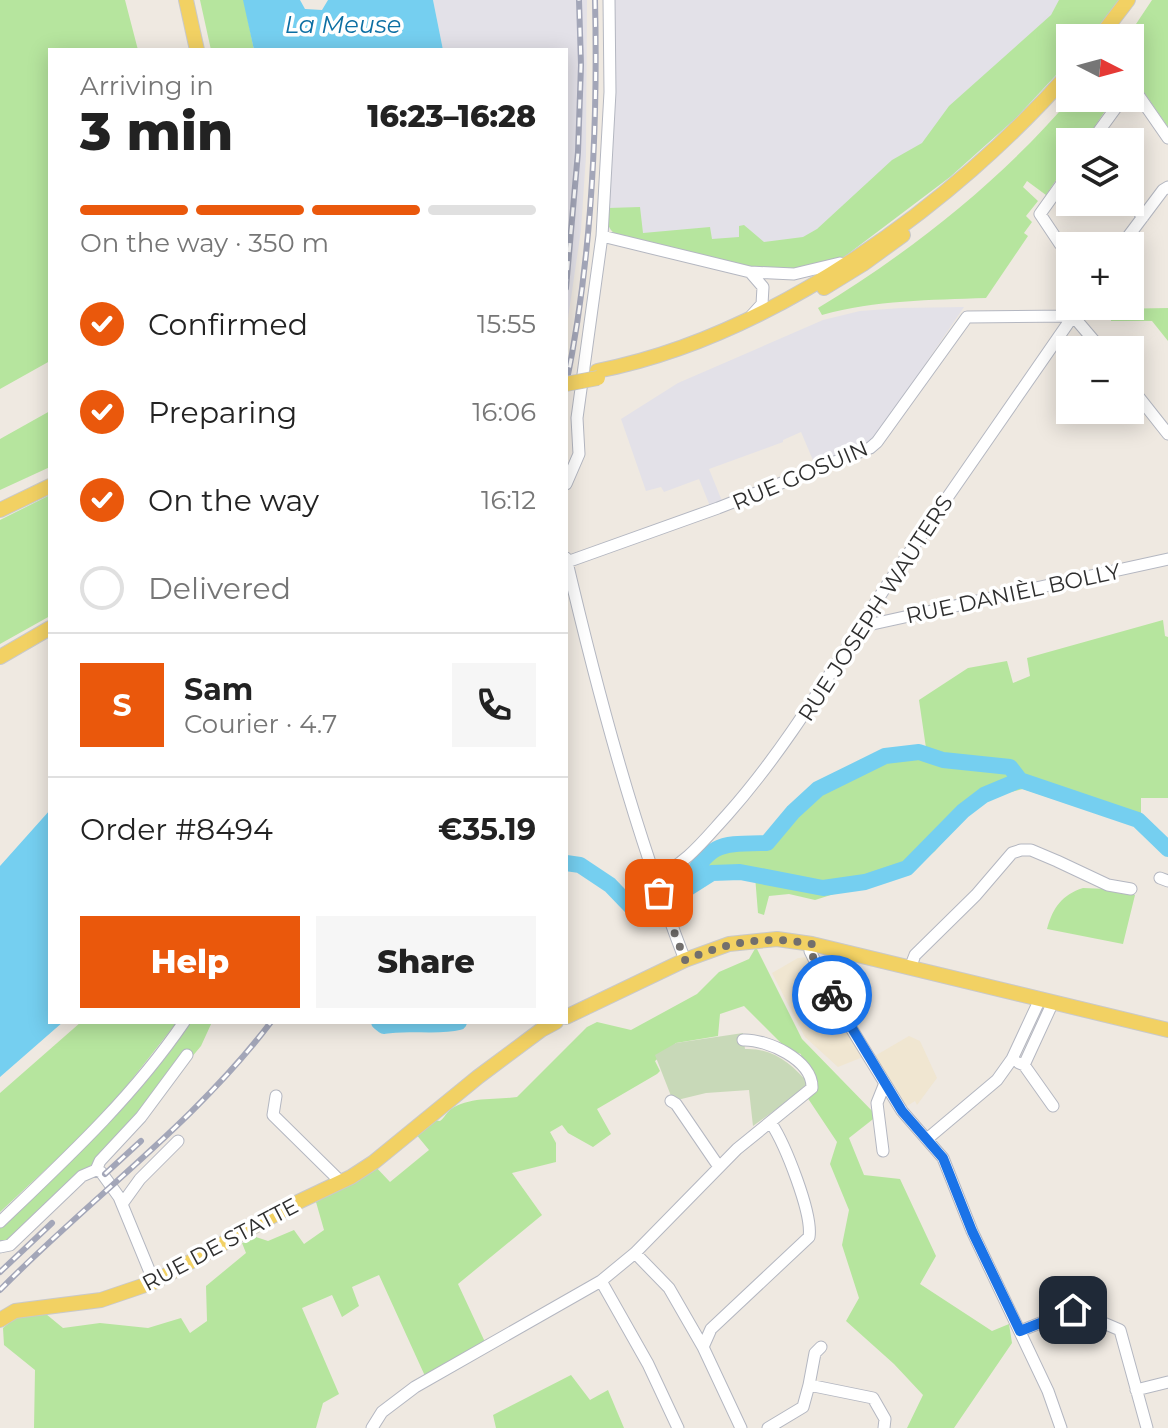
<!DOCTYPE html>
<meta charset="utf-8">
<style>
body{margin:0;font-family:Montserrat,sans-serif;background:#f6f6f6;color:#222;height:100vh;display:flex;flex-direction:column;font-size:30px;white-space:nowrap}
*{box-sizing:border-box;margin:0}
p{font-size:26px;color:#767676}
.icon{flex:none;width:44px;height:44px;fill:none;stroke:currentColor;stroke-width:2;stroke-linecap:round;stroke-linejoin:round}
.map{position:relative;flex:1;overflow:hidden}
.drawer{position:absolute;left:48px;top:48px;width:520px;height:976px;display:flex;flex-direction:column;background:#fff;border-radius:0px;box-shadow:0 4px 20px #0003}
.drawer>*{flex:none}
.needle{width:52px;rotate:96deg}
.tools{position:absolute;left:1056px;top:24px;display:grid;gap:16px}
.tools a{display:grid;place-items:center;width:88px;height:88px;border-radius:0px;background:#fff;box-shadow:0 4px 20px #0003;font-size:40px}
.pin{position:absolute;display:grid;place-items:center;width:68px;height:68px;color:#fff;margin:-34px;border-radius:16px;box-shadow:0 4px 12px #0006}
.courier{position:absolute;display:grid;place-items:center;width:80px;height:80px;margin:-40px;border:6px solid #1a73e8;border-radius:50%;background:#fff;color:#222;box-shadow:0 2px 10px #0007}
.head em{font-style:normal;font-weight:800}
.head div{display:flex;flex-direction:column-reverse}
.head{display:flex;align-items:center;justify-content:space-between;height:136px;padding:0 32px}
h1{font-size:52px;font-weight:800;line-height:60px}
.bar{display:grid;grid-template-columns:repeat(4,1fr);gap:12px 8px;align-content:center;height:96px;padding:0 32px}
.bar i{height:10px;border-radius:6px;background:#e0e0e0}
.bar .active{background:#ea580c}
.bar p{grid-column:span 4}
.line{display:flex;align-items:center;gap:20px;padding:0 32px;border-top:2px solid #e0e0e0}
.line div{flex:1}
.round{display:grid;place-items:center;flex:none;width:84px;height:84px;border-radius:0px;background:#f6f6f6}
ol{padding:0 32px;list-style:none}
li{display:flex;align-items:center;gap:24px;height:88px}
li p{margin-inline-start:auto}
li .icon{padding:8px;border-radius:50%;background:#ea580c;color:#fff;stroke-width:4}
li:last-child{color:#767676}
li i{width:44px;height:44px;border:4px solid #e0e0e0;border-radius:50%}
.cta{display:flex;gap:16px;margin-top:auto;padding:16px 32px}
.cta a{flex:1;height:92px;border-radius:0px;background:#ea580c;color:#fff;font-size:32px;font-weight:800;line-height:92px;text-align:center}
.cta a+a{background:#f6f6f6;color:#222}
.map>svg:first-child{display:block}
</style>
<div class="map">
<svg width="1168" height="1428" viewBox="0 0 1168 1428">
<rect width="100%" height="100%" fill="#efe9e1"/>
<path fill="#e3e1e8" d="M433,0H587L586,156L581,230L566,332V50H443Z
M613,0H1120L1089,38H1070V60L1016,118L950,177L840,260L610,230L607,222Z
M964,307L875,438L866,444L815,465L801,432L783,440V442L709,469L722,501L710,506L699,479L664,492L661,487L646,491L621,419L678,383L823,320L860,311L901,308Z"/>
<path fill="#f0e6d1" d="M809,957L863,1057L838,1067L805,1037L772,973L798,958Z
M909,1036L920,1041L937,1078L917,1105L915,1101L902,1109L873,1057Z"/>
<path fill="#b6e59e" d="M0,0H125L138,50H50V361L0,389Z
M200,0H244L254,50H211Z
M1059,0H1120L1089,38H1070V60L1016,118L950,177L840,260L794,272L752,268L615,234C606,227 607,219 608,208L640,207L643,233L710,227L712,239L739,237V226L744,225L764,242L803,237L817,229L892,160L922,143L949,106L1051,15Z
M1152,0H1168V127L1130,72L1134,27Z
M1071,98H1108L1111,102L1087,138L1082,134L1078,142H1070V159L1046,195L1027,181L1023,187L1038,201L1026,216L1032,222L1024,233L1028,236L986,298C930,300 876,300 822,315L818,308C908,254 1003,179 1071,98Z
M1168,308V341L1152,321H1111V309Z
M50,411V467L0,490V439Z
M50,495V616L0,644V520Z
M1163,620L1165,636L1168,637V798H1141V816L1129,824L1023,789L987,798L963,818L935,851L913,869L815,900L789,894L769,896L764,915L758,913L755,876C723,868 709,875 681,890C713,841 711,846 767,843L770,832L814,787L889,752L926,748L919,700L968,668L1007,661L1013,683L1030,676L1027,658Z
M1083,888L1108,889L1135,895L1123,944L1047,929C1053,907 1062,895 1083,888Z
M756,947L802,1039L877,1116L849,1138L864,1175L900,1179L936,1256L920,1284L992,1331L1009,1324L1012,1343L954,1428H907L923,1395L894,1364L846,1321L859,1298L842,1245L849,1210L830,1164L837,1142L807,1097L801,1054L788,1050L744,1006L720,1014L718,1036L676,1043L655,1061L660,1071L657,1074L597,1109L611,1134L593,1147L568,1133L562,1125L550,1132L556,1143V1162L512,1173L542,1215L458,1284L485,1342L425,1376L379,1275L352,1287L359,1306L342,1317L332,1295L302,1308L339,1394L323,1403L316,1428H34L35,1370L4,1345L3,1328L15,1318L46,1314L63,1328L100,1323L148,1328L181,1318L190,1333L207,1321L206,1286L246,1253L242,1243L256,1237L268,1241L294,1230L304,1244L324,1230L316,1202L347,1185L374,1165L390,1182L429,1150L415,1133L431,1120L440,1121C443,1119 445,1115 448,1112C464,1096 497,1100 517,1097L587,1027L597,1022L631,1030L697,994L719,972L749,959Z
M81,1022H177L103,1116L0,1212V1093Z
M191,1022H212L201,1046L191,1058L100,1161L0,1247V1222L90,1136L177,1032L186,1029Z
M571,1375L590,1400L608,1390L624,1428H496L493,1415Z"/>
<path fill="#c8d9b8" d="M743,1033L745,1049C773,1048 791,1063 809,1084L807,1087L753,1126L749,1090L706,1093L673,1101L655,1055L676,1043Z"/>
<path fill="#75cff0" d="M243,0H300L305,9L322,10L328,0H433L443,50H254Z
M50,810V1022H63L0,1077V866Z"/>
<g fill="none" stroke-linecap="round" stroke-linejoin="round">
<path stroke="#75cff0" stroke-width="16" d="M566,863L580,865L610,885L635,911L649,913L712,873L740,872L823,888L865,882L907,868L963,811L984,795L1020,780L1138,820L1168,849
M685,885C713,842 717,844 767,843L793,812L818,789L885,756L919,752L943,760L1010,767L1020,780
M379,1022L384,1026C409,1021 434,1028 459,1022"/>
<defs>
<path id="minor" d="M1130,89L1132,86L1168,138
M1091,142L1123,98
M1070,172L1040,214L1060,244L1070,252
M1130,201L1143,217
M602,236L750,272L794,274L840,263
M1121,246L1163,190L1168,187
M750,272L763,287L762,304L752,315
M1073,316L1102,350
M1130,386L1168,434
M566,484L579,454L577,418L602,236L610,92L609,0
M566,558C598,694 634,829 685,960
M567,562L718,508L870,448L877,442L967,317L1073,316
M859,627L1168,559
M654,877C686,865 704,840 727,815C792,742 839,657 893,576C955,486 1018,396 1080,306
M1160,878L1168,881
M812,944L810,951L837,1005L902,1111L943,1158L972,1231L1048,1391L1061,1428
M910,968L915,955L976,895L1012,853L1021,850H1031L1057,861L1108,885L1131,889
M1019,1063L1024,1065L1053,1106
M1024,1065L1053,1002
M276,1096L273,1115L341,1182
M671,1101L676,1104L719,1167
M927,1139L997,1080L1012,1059L1040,999
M883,1151L877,1103L885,1083
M96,1170L100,1161L141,1117L187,1055
M122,1204L140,1179L178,1141
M0,1222C66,1159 132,1098 184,1022
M0,1247L10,1245L82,1176L96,1170L101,1172L119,1197L154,1282
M635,1253L669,1288L703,1347L741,1428
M601,1281L648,1364L678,1428
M1020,1331L1073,1310L1120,1330L1147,1428
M703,1347L711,1329L809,1237C813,1214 785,1144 771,1123
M821,1347L815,1353L809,1385L873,1398L885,1419L884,1428
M1136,1390L1168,1382
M372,1428L382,1412L415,1387L601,1281L635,1253L737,1149L812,1088C813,1060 767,1039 743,1040
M768,1428L803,1407L809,1385"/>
<path id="major" d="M186,0L197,50
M1099,38L1128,0
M824,288L863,264L903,235
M597,371C772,337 954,204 1070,72
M0,510L50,486
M0,657L50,628
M566,1017L685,960L729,944L777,939L812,944L1168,1030
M0,1320L15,1311L101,1300L154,1282L296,1203L351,1177L374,1162L478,1077L541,1030L556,1022"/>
</defs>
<use href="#minor" stroke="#b4b7c1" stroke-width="13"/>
<use href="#major" stroke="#c9c9c9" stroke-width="16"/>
<use href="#minor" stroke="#fff" stroke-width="11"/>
<use href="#major" stroke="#f2d163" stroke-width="14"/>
<defs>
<path id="rail" d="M566,288L578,152L581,65L579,0
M566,385C592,259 598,128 595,0
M105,1174L141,1141
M0,1272L52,1223
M0,1290C88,1200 194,1124 271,1022"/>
</defs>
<use href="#rail" stroke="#a3a6b8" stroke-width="6"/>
<use href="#rail" stroke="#fff" stroke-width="3" stroke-dasharray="9" stroke-linecap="butt"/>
<defs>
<path id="major-bridge" d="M566,384L598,378"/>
</defs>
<use href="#major-bridge" stroke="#c9c9c9" stroke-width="16" stroke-linecap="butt"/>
<use href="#major-bridge" stroke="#f2d163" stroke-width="14"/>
</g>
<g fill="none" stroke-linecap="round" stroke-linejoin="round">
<path stroke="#726f6d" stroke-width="8" stroke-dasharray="0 14.4" d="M659,893L685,960C728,942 766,935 812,944L810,951L832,995"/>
<path stroke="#1a73e8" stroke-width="10" d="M832,995L902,1111L943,1158L972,1231L1020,1331L1073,1310"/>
</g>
<g text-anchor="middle" stroke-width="7" stroke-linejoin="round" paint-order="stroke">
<g font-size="22" fill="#2e2e2e" stroke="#fff">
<text transform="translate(800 475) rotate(-23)" y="8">RUE GOSUIN</text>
<text transform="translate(1013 593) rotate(-12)" y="8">RUE DANIÈL BOLLY</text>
<text transform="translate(875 608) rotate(-57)" y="8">RUE JOSEPH WAUTERS</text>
<text transform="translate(220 1244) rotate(-28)" y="8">RUE DE STATTE</text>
</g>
<g font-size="24" font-style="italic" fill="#0d6fa3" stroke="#fff">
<text x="343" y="33">La Meuse</text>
</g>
</g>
</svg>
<div class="tools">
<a><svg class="needle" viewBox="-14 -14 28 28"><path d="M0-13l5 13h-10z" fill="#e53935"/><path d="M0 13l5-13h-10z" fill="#767676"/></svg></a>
<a><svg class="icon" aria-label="layers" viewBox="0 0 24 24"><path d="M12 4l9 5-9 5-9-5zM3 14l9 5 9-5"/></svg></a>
<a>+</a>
<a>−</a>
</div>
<div class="pin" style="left:659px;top:893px;background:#ea580c"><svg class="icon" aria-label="bag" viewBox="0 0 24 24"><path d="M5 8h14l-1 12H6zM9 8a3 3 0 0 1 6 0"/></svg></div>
<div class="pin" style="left:1073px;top:1310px;background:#1f2937"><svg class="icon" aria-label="home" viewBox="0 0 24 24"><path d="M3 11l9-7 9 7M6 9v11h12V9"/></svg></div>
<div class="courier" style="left:832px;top:995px"><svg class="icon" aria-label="bike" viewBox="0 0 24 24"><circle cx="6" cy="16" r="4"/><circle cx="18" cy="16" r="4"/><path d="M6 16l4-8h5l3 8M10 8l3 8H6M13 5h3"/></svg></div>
<section class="drawer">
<div class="head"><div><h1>3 min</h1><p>Arriving in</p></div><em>16:23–16:28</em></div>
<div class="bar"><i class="active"></i><i class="active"></i><i class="active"></i><i></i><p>On the way · 350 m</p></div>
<ol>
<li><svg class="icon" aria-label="check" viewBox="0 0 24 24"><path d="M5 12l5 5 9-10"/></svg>Confirmed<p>15:55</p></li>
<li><svg class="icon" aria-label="check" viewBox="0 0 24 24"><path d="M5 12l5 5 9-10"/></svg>Preparing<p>16:06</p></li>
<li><svg class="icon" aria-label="check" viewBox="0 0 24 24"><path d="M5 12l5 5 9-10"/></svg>On the way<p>16:12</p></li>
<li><i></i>Delivered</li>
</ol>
<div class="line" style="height:144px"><b class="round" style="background:#ea580c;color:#fff">S</b><div><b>Sam</b><p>Courier · 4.7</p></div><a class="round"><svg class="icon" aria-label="phone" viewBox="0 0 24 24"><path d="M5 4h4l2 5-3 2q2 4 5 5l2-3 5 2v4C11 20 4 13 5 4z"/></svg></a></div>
<div class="line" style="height:104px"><div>Order #8494</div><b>€35.19</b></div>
<div class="cta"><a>Help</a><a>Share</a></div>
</section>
</div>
